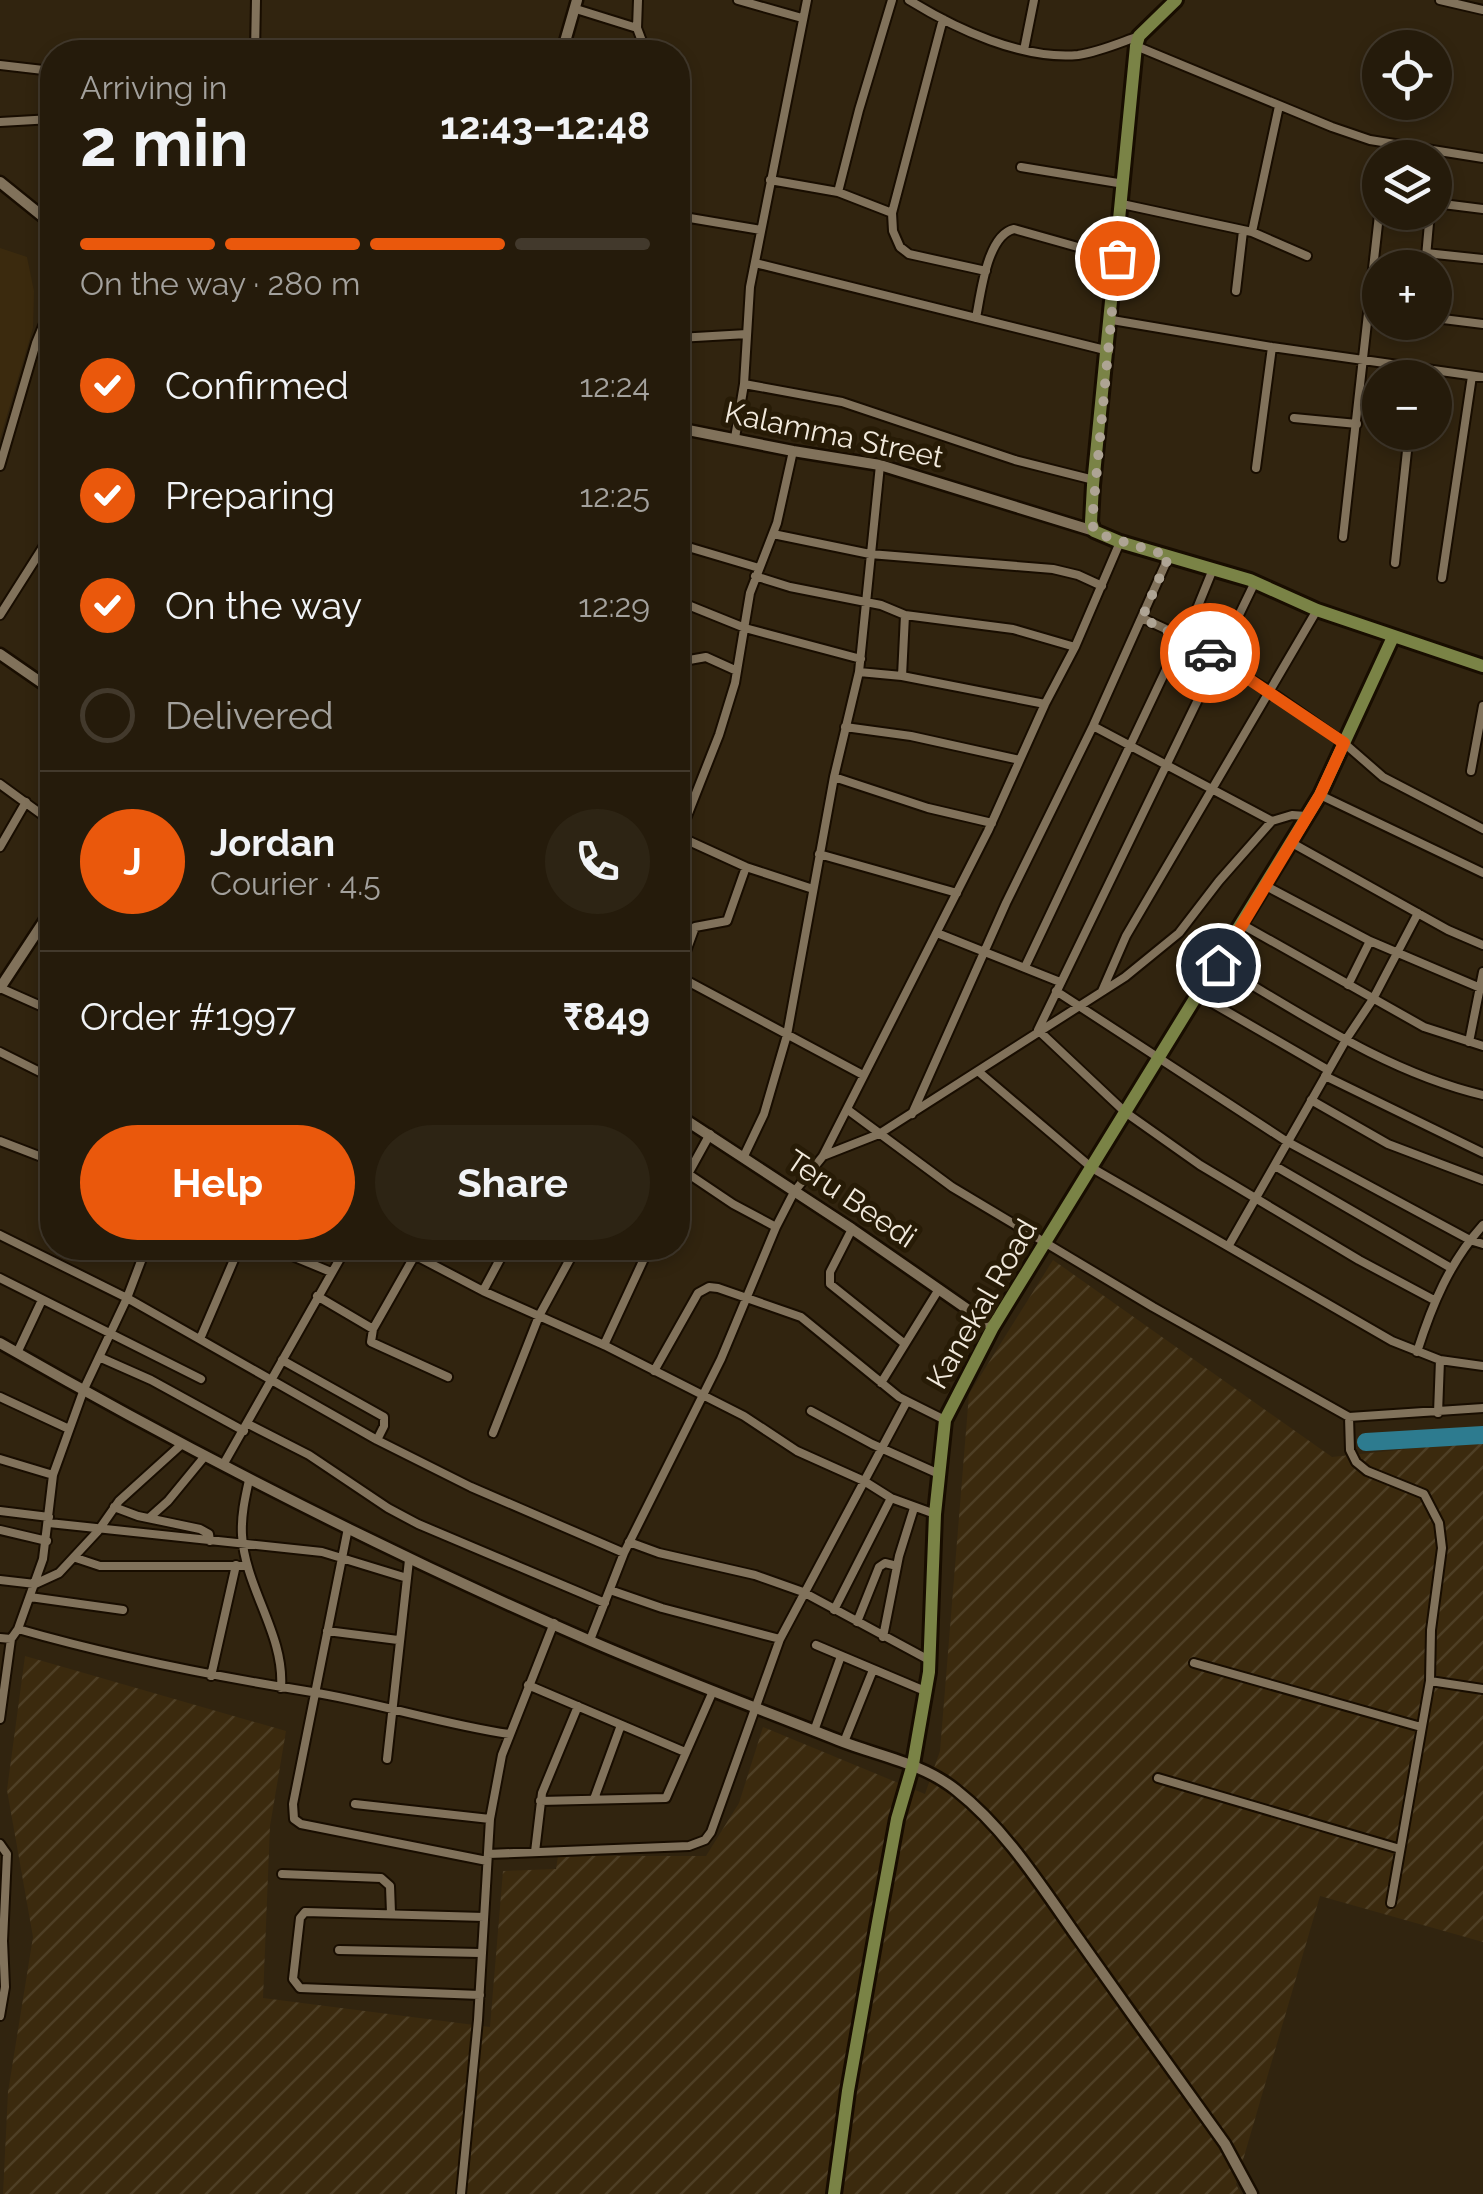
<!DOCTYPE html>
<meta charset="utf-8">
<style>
body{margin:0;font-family:Raleway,sans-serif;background:#2d2414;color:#f1f3f6;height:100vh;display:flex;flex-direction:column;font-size:38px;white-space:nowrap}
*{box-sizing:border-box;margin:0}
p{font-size:32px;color:#a3a19d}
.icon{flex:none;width:55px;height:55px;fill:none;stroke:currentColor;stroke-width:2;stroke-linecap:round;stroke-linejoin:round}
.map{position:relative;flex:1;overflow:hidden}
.side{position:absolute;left:40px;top:40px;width:650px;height:1220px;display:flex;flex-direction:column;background:#251b0b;border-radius:40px;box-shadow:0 5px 15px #0003,0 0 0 2px #42392c}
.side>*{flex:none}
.controls{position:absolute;left:1362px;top:30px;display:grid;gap:20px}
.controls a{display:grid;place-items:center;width:90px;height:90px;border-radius:50%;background:#251b0b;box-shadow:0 5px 15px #0003,0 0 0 2px #42392c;font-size:50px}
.pin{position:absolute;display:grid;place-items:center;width:85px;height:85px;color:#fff;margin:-42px;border:5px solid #fff;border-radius:50%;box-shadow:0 2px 10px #0007}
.courier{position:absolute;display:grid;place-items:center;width:100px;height:100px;margin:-50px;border:8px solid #ea580c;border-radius:50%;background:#fff;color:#222;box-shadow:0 2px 12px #0007}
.head em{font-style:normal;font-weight:700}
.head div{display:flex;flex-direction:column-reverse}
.head{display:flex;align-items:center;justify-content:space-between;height:170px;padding:0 40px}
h1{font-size:65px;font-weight:700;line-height:75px}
.bar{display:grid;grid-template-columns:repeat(4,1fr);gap:15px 10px;align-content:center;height:120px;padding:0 40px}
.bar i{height:12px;border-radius:8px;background:#42392c}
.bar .selected{background:#ea580c}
.bar p{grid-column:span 4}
.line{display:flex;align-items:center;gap:25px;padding:0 40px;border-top:2px solid #42392c}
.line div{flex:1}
.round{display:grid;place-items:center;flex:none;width:105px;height:105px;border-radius:52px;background:#2d2414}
ol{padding:0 40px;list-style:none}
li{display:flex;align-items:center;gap:30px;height:110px}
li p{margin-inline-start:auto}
li .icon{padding:10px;border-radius:50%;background:#ea580c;color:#fff;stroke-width:4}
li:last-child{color:#a3a19d}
li i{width:55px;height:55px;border:5px solid #42392c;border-radius:50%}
.primary-button{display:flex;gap:20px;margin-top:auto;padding:20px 40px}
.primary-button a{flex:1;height:115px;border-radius:60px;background:#ea580c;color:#fff;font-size:40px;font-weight:700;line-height:115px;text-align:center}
.primary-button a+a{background:#2d2414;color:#f1f3f6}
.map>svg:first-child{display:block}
</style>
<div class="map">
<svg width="1483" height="2194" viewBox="0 0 1483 2194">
<defs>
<pattern id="industrial-furrows" width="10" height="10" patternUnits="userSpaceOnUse" patternTransform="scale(2.5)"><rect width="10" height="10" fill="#3b2a0e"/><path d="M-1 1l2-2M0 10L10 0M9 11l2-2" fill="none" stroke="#4e3f25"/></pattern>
</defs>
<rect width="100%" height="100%" fill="#31240f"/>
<path fill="url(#industrial-furrows)" d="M1053,1260L1332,1457L1483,1441V1942L1320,1896L1236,2184L1241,2194H3L8,2092L33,1937L7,1790L25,1656L286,1731L270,1826L263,1998L490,2027L503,1871L556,1869L558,1856H706L739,1803L763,1727L925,1794L940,1751L969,1394Z"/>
<path fill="#3b2a0e" d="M0,248L27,257L34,291L33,328L0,439Z"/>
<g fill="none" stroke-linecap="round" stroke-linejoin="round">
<path stroke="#2d7b8f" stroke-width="18" d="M1366,1442L1483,1435"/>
<defs>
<path id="minor" d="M638,0L637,28L646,52
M738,0L802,18
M909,0C956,29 1022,60 1078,55C1099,52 1119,43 1139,36
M1440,0L1483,10
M576,9L637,28
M943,19L892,213L893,231L900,247L909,254L986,271
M1136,46L1332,127L1370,140L1483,158
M1024,50L1034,0
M255,52L256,0
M0,65L52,71
M0,122L52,119
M1021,167L1124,184
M770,180L838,192L892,213
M838,192L859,110L892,0
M1435,203L1483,209
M1122,204L1252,232L1307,256
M678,216L761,230
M1252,232L1279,106
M52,243L48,260L52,269
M1426,253L1483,259
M755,263L1109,351
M1425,268L1430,212
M1236,291L1243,231
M976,318C981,293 987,235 1014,229L1117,258
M1435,318L1483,324
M1112,320L1272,347L1483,377
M678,338L747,334
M744,384L842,402L1015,460L1094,480
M1294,418L1357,424
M735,438L744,384L750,287L807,0
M0,466L36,343L52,304
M1256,468L1272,347
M773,534L870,554L1053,569L1078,575L1102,586
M1343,537L1380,206
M678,544L759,568
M1395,563L1409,432
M755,576L790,587L881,605L905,615L1013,629L1075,647
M1442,578L1472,376
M1255,582L1038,1030L1125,1112L1200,1165L1359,1260L1434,1300
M678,601L745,628L861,659
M0,615L52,533
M1142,618L1185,638L1271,692L1344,743L1383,777L1483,829
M1185,638L1213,569
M678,662L706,657L737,671
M859,672L902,676L1045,704
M902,676L905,615
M1093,726L1272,821
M845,727L911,736L1020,760
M1471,771L1483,706
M834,777L928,808L992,823
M0,784L52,822
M1320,795L1483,873
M678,836L746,867L813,889
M678,839L719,735L735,683L750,593L777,523L793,451
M1292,843L1448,930L1483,945
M0,847L26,802
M819,854L957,893
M1266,886L1370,941L1483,989
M1243,925L1424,1027L1483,1046
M937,933L1060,982
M1218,965C1304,1015 1386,1072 1483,1095
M1025,967L1182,636
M678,973L695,927L727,921L746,867
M678,976L863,1075
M1348,985L1370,941
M0,988L52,1011
M1056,991L1286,1141L1470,1240L1483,1244
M1102,991L1126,936L1317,610
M1200,996L1328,1070
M1469,1042L1483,972
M0,1052L52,1078
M979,1072L1092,1168L1392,1341L1440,1360L1483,1366
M1325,1076L1483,1153
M1311,1100L1388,1144L1483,1180
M848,1110L952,1187L1153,1307L1349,1417L1483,1408
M912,1114L1006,903L1093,726L1169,556
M0,1141L52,1161
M744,1156L764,1114L787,1035L834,777L859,672L880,465
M823,1156L879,1134L1125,977L1179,933L1219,881L1272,821L1292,815L1306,816
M1275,1166L1451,1268
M678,1167L733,1204L776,1227
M678,1192L710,1134
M852,1229L830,1272V1284L905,1344
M0,1235L127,1298L377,1440L471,1487L624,1553
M1229,1245L1347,1038L1373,999L1418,913
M273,1248L331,1272
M401,1248L483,1291L604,1345L744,1416L797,1451L864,1481L891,1498L935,1514
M419,1248L373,1329L371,1342L448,1377
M0,1278L201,1379
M483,1291L506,1248
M317,1296L373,1329
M200,1339L239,1248
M604,1345L649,1248
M1417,1352C1432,1305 1449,1263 1483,1225
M17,1353L42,1300
M99,1357L151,1380L244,1431
M282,1360L384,1417V1426L377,1440
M654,1371L698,1293L709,1287L718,1288L801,1317L899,1397L945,1420
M881,1383L939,1289
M0,1397L69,1429
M811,1411L872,1444L939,1474
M1438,1413L1440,1360
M1349,1417L1350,1450L1356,1462L1367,1471L1424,1494L1439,1523L1442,1548L1431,1630L1430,1681L1391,1903
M248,1424L309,1455L388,1508L418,1524L605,1603
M493,1433L539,1316L576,1248
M0,1459L53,1475
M223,1465L346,1248
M249,1480C245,1498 241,1516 242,1535C245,1588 285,1635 281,1688
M114,1507L138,1516L200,1529L209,1534L210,1541
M0,1511L49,1517
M149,1518L168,1501L205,1456
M49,1523L322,1552L407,1578
M348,1528L293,1804L294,1819L301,1824L487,1861
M0,1530L47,1541
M629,1542L659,1553L755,1575L803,1592L929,1660
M76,1558L100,1566H247
M0,1580L35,1584L59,1573L98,1531L119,1501L182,1444
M610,1590L662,1608L780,1639
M30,1597L123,1610
M834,1610L891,1498
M857,1622L879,1567L885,1563L897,1566
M18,1629C115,1657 213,1676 312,1692C378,1703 442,1724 509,1734
M327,1631L398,1640
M883,1637L899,1556L914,1508
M0,1638L11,1639L18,1629L43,1559L53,1475L84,1389L127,1298L146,1248
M590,1640L624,1553L721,1359L776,1227L794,1192L823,1156L988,831L1045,704L1075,647L1120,542
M816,1645L925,1691
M1194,1663L1421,1727
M211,1676L236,1565
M1430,1681L1483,1689
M528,1685L685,1752
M0,1719L11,1639
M814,1731L841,1656
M844,1742L873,1670
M387,1759L409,1560
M1158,1778L1400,1849
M594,1799L621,1725
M540,1801L666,1798L713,1691
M355,1804L490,1819
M0,1844L7,1854L3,1941L5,1987L0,2016
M535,1852L542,1793L578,1706
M488,1854L689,1846L705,1840L711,1832L780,1639L907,1401
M282,1874L381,1878L390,1886L391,1913
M339,1950L480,1953
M480,1995L300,1988L293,1979L300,1918L305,1912L484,1917
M461,2194L478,2020L490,1819L502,1755L554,1623"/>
<path id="tertiary" d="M562,52L577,0
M0,182L52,224
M678,428L793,451L880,465L1094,531
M0,654L52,690
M0,988L52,909
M678,1115L852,1229L993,1327
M0,1343C192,1453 390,1554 593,1642C674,1677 757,1708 838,1740C878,1756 921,1762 956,1790C1007,1830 1043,1889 1080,1941C1128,2009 1176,2076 1225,2144L1252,2194"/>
<path id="primary" d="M1176,0L1139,36L1136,46L1093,485L1091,522L1094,531L1120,542L1250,580L1317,610L1483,666
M834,2194L848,2091L878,1922L897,1819L913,1764L929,1672L935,1514L945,1420L993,1327L1320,795L1393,637"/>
</defs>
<use href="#minor" stroke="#180d00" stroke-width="12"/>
<use href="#tertiary" stroke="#180d00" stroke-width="15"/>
<use href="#primary" stroke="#180d00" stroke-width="18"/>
<use href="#minor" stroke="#81725b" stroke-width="8"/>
<use href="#tertiary" stroke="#81725b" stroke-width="10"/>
<use href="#primary" stroke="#7a8346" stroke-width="12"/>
</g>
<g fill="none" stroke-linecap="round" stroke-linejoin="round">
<path stroke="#aea494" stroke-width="10" stroke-dasharray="0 18" d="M1117,258L1092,522L1094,531L1102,535L1169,556L1142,618L1210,653"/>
<path stroke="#ea580c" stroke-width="12" d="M1210,653L1344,743L1320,795L1218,965"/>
</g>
<g text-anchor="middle" stroke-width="10" stroke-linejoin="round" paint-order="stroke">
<g font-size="30" fill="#f1e9dc" stroke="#271b06">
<text transform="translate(834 435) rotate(12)" y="10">Kalamma Street</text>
<text transform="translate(851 1199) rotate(34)" y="10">Teru Beedi</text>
<text transform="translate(982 1304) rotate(-60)" y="10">Kanekal Road</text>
</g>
</g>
</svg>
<div class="controls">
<a><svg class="icon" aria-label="locate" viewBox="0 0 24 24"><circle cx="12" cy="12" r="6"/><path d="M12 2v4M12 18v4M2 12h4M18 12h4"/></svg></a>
<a><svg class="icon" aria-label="layers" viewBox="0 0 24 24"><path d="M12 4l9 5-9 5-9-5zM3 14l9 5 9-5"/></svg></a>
<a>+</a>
<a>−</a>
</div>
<div class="pin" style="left:1117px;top:258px;background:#ea580c"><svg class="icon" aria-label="bag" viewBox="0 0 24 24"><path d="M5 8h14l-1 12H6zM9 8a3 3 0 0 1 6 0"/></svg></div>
<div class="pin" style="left:1218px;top:965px;background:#1f2937"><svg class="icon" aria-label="home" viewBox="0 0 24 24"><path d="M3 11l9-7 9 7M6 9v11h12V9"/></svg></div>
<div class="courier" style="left:1210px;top:653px"><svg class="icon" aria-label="car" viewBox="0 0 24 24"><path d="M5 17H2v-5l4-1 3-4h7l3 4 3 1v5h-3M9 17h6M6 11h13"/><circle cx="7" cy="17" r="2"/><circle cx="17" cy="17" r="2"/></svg></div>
<section class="side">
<div class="head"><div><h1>2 min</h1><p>Arriving in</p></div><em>12:43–12:48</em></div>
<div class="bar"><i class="selected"></i><i class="selected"></i><i class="selected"></i><i></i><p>On the way · 280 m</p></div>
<ol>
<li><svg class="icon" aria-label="check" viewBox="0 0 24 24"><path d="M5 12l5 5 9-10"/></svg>Confirmed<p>12:24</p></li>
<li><svg class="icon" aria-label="check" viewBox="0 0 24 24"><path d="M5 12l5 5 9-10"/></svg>Preparing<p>12:25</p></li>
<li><svg class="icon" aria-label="check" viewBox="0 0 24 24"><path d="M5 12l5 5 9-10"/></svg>On the way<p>12:29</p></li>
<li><i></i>Delivered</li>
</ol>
<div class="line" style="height:180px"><b class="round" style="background:#ea580c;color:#fff">J</b><div><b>Jordan</b><p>Courier · 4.5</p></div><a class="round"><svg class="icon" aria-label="phone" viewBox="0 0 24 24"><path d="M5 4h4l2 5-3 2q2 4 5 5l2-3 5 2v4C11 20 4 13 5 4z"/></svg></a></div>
<div class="line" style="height:130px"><div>Order #1997</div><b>₹849</b></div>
<div class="primary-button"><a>Help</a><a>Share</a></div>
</section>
</div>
